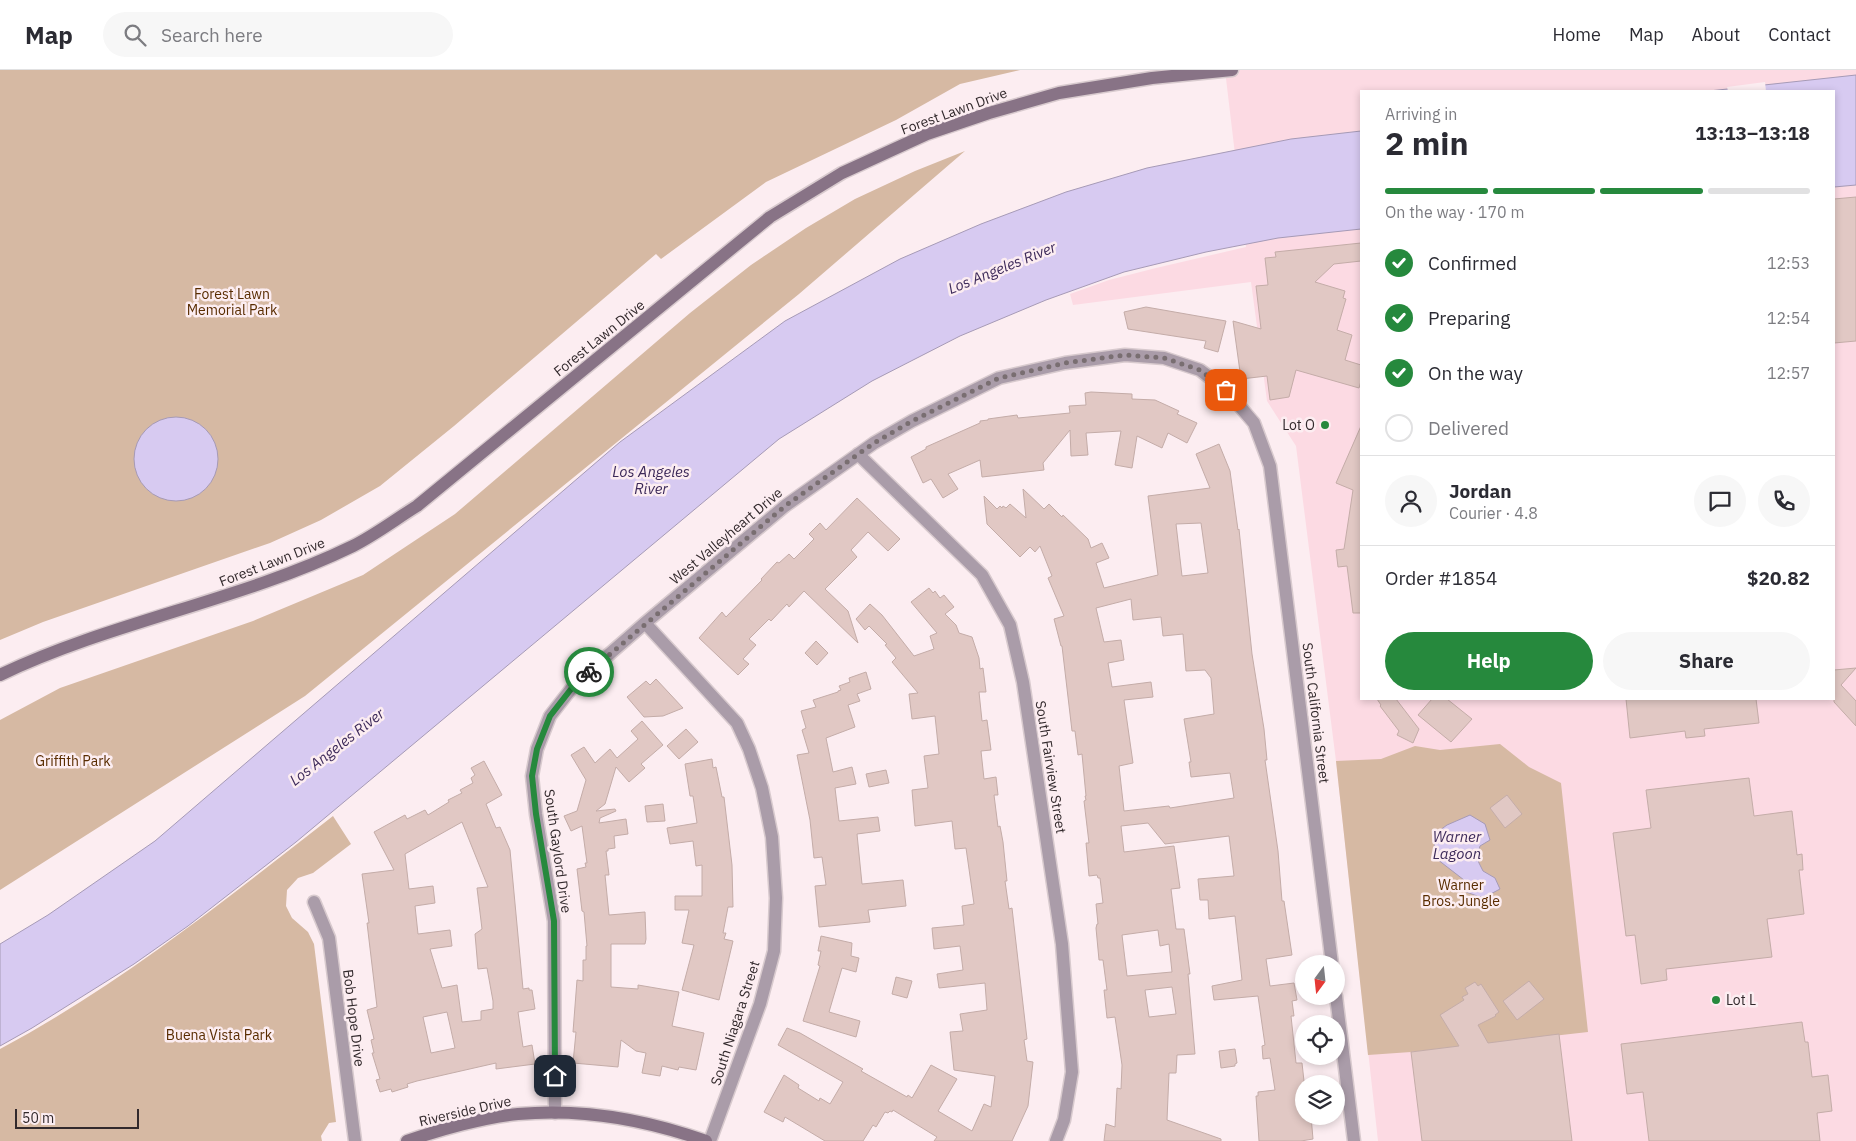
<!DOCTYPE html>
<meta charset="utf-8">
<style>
body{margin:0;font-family:"IBM Plex Sans",sans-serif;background:#f7f7f7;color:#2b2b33;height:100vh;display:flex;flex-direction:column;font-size:19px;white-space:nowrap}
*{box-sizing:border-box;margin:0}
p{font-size:16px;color:#7c7c81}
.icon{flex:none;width:28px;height:28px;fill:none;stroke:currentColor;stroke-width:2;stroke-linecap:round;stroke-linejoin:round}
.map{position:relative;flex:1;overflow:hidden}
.sheet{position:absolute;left:1360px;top:20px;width:475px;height:610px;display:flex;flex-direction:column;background:#fff;border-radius:0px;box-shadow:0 2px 8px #0003}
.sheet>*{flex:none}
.needle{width:32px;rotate:195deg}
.controls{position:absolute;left:1295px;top:885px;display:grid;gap:10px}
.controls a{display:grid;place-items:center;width:50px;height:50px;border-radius:50%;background:#fff;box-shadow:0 2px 8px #0003;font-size:25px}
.scale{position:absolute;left:15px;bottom:12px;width:124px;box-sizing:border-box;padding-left:5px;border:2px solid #32292c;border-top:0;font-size:14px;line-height:18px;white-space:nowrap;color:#32292c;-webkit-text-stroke:4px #fcedf1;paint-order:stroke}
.pin{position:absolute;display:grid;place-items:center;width:42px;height:42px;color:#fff;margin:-21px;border-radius:10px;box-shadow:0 2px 8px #0006}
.courier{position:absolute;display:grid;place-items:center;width:50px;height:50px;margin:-25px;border:4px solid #26893d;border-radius:50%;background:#fff;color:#222;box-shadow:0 1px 6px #0007}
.summary em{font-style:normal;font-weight:800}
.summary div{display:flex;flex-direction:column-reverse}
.summary{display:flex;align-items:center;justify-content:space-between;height:85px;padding:0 25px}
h1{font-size:32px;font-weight:800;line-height:38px}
.bar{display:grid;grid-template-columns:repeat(4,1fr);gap:8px 5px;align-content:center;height:60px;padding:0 25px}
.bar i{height:6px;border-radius:4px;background:#e1e1e2}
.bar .active{background:#26893d}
.bar p{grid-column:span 4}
.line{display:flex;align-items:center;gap:12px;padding:0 25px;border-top:1px solid #e1e1e2}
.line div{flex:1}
.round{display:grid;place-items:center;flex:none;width:52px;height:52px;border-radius:26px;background:#f7f7f7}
ol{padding:0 25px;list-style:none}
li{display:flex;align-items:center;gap:15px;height:55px}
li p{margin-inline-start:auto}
li .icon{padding:5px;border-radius:50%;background:#26893d;color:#fff;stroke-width:4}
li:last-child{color:#7c7c81}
li i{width:28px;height:28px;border:2px solid #e1e1e2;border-radius:50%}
.cta{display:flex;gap:10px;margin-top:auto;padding:10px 25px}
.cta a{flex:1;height:58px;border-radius:30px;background:#26893d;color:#fff;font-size:20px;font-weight:800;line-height:58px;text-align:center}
.cta a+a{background:#f7f7f7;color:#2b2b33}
header{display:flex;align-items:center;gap:30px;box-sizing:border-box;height:70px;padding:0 25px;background:#fff;border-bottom:1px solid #e1e1e2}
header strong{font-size:24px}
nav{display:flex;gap:28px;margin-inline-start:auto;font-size:18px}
.search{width:350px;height:45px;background:#f7f7f7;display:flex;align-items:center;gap:12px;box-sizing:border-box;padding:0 18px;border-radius:28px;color:#7c7c81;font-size:19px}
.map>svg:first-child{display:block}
</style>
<header>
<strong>Map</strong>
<div class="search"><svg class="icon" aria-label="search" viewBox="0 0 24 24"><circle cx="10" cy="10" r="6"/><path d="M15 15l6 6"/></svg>Search here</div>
<nav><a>Home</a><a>Map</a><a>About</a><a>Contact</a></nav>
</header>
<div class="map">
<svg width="1856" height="1071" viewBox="0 0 1856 1071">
<rect width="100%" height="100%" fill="#fcedf1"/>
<path fill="#fcdae3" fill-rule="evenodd" d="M1225,0H1856V1071H1378L1336,691L1296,376L1267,331L1251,212L1073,235L1070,224L1109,210L1156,198L1246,177ZM1361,21H1834V629H1361Z"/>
<path fill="#d6b9a3" d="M0,0H1020L960,14L896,50L766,112L661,189L656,184L454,356L380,416L321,450L270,473L43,552L0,570Z
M965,81L799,224L305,626L0,820V650L60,618L253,551L363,505L455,444L690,243L751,195L806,158L855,129L915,101Z
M1500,674L1529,697L1561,713L1588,962L1411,982L1368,985L1336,691L1381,689L1415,676L1440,680Z
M333,746L351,774L313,803L298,808L287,820L286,836L292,848L308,862L314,874L336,1052L329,1053L321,1066L322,1071H0V979C120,915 226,829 333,746Z"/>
<path fill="#d7caf1" stroke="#a69ab6" d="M1856,5V115L1834,117V21H1709Z
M1361,61V159L1278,168L1206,182L1124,202L1046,230L960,266L872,311L779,369L296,772L188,856L134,894L32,958L0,976V874L48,845L155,771L620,372L785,251L900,189L981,154L1066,122L1147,98L1291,69Z
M134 389a42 42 0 1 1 84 0a42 42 0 1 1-84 0Z
M1470,745L1485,754L1490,770L1480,776L1477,787L1479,793L1483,801L1495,808L1500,819L1483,828L1466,822L1464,810L1433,786L1436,763L1447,755Z"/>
<path fill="#fcedf1" d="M1765,12L1766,21H1728L1727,17Z"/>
<path fill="#e1c8c4" stroke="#c4aca8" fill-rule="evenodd" d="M1856,127V271L1834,273V129Z
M1361,173V191L1334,194L1315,212L1345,221L1343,228L1346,229L1337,260L1352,265L1345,290L1361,295V311L1359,318L1296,300L1289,327L1270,330L1267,306L1241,309L1233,251L1261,259L1256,216L1268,215L1265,188L1276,187L1275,182Z
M1146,237L1226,251L1218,282L1204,278L1206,271L1128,259L1124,242Z
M1091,322L1132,324V329L1155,330L1179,341L1177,344L1197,353L1187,373L1168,363L1162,378L1137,366L1132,398L1115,395L1121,361L1086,363L1088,385L1071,386L1070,360L1043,393L1044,400L982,407L980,390L948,404L958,419L943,428L931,409L923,413L911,387L926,379V377L980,353V351L988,350V349L1017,345L1018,348L1070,343L1069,336L1086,335L1085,323Z
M1361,356V543H1353L1347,496L1338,497L1336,480L1344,479L1353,420L1336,413Z
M1219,374L1230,401L1238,460L1239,459L1252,584L1264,659L1267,690H1265L1278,781L1282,831H1284L1292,885L1266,889L1270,916L1294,913L1297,930L1292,931L1294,946H1291L1296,993H1302L1304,1011V1046H1311L1313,1069L1301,1071H1259L1256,1026H1258V1022L1275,1020L1270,988L1263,989L1262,976L1265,975L1258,926L1214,930L1212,916L1242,910L1235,846L1209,849L1208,830H1200L1198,809L1234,806L1229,766L1165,774L1148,753L1121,756L1124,782L1174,776L1180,818L1171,819L1176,859H1184L1190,904H1188L1195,984L1177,985L1176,1003H1169L1167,1050L1221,1069V1071H1104L1106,1054L1115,1057L1117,1018L1121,1019L1122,995L1115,947L1107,948L1104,920H1107L1103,890H1099L1096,858L1097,854H1098L1096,834L1103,833L1100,808H1098L1097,805L1089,806L1086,773H1089L1084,731L1086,730L1085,726H1086L1082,684L1078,685L1075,661H1072L1062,576H1061L1054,549L1064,546L1048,508L1052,506L1040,476L1035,482L1030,477L1020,487L987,454L984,426L997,439L1000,436L1002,438L1003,436L1006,438L1010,434L1026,448L1023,419L1044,439L1049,434L1062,447L1063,445L1088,469L1091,478L1102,473L1109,488L1096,493L1104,518L1158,505L1148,426L1210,418L1196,384ZM1201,453L1208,503L1182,506L1176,454ZM1131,529L1133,550L1161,547L1163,566L1183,564L1186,601L1205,600L1211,608L1214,644L1184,649L1191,692H1189L1191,707L1230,703L1234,728L1170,738L1169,736L1124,741L1119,696L1133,693L1124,630L1153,627L1151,612L1112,617L1108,593L1124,590L1121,570L1104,572L1096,538ZM1158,860L1160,876L1169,874L1172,902L1127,906L1122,865ZM1172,917L1176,944L1149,947L1145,920Z
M857,428L900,469L888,481L868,462L851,480L857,487L825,519L848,541L858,573L804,521L789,537L787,534L771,551L769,549L749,569L756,575L743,589L749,594L738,605L699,568L722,542L726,547L762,510L761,509L777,492L779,493L789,484L794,489L814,469L809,464L820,453L826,460Z
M929,518L933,523L935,521L940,528L944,525L954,537L945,544L956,555L959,563L972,567L979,588L980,599L983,598L986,622H979L982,651L987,650L991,680L981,681L984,709L996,707L998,725H994L998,757L1000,756L1003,772L1007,811H1005L1009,839L1012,838L1027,969L1024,970L1027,991L1033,992L1028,1036L1012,1071H934L937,1067L893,1040L892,1042L890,1041L888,1043L885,1042L876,1057L873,1055L863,1071H825L785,1047L783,1052L764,1042L784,1005L799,1015L798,1018L819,1031L820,1028L830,1034L843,1012L778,975L787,958L800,963L863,999L861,1001L907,1027L908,1025L912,1028L931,995L957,1009L938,1041L972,1061L984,1034L991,1037L995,1006L954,1000L950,962L963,961L960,944L987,940L985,913L939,918L937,904L963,900L960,876L934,879L932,858L964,855L962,836L974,834L966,778L955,779L952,751L915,756L912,720L928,718L924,686L939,684L935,646L912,649L909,624L918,623L892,592L896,588L885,575L887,574L869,556L865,560L856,549L870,534L882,545L914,586L934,579L930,566L937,563L911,532Z
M816,571L828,583L817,595L805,583Z
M1856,598L1841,615L1856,631V656L1834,632V600Z
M866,602L871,619L857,624L860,631L848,635L855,657L826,668L833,702L852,697L856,714L835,718L839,751L878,747L880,761L857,764L862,814L903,810L906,836L868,840L870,852L819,857L815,816L826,815L822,787L814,788L810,750L797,685L809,683L802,660L806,658L801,641L816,637L813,630L838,622V621L841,620L839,616L850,612L849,608Z
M656,609L683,638L663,646L644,647L627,627L646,611L650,615Z
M1377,629H1396L1419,659L1413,673L1397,665L1399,661L1380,636L1381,635Z
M1432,629H1447L1472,649L1451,672L1418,645Z
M1626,629H1756L1759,653L1704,659L1705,666L1686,668L1685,661L1630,668Z
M642,651L663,675L641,694L645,698L629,712L616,697L605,734L596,741L615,739L616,741L600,748L599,753L626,749L628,764L614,766L615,778L608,779V781H606L609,805H605L609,845L645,842L646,869L645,874H611V917L638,919V915L679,922L672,956L704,963L696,1000L679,997L678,1000L662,996L660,1006L642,1003L646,983L636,981L621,970L618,997L573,993L576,962H573L577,910L583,911V890H586V876H587L584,842L582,841L577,799L586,797L585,793H587L582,756L571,761L564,746L577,741L586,710L571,685L584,677L595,693L610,679L617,688L638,669L631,661Z
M686,659L698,672L679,689L667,676Z
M712,689L713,698L716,697L722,727H724L732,795L733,837H728L723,863H726L724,869L733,871L719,930L682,920L694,875L682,873L689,840H675V826H702V795L696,796L693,771L670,774L667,758L697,753L693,726H690L685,694Z
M484,691L502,725L486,734L496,758L500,757L510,780L523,919L529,918V920H532L535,939L518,942L523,977L532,975L535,994L496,999V993L417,1011L407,1014L408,1017L392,1022L391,1019L380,1022L376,1010L380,1009L372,983H374L371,970L374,969L367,940L377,937L367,853H369L362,804L394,800L374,762L405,745L407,749L425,740L428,745L449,732L448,730L462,723L460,720L473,713L471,708L475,705L471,698ZM462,752L488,817L477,818L482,859L475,864L478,899L487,898L493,931V939L481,941V950L462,952L457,915L442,918L430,879L452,876L450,860L418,864L415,836L435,833L433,816L409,819L405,784ZM447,942L455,978L431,983L423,947Z
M886,700L889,713L869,717L866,704Z
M1749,708L1754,746L1792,741L1797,785L1802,784L1803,800H1799L1804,844L1767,849L1772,887L1666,899L1667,910L1641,914L1635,865L1626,866L1613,763L1651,758L1646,720Z
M1507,725L1522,744L1505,758L1490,738Z
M663,734L665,751L647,752L645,736Z
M821,866L852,873L851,886L859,888L856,902L842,898L829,942L860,951L856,967L803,951L820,896L818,895L821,881H818Z
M896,907L912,911L907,928L892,924Z
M1529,911L1544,929L1517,950L1503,931Z
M1475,912L1478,916L1481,914L1499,942L1495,945L1496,946L1478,955L1488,973L1559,964L1572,1071H1422L1411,982L1459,976L1440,945L1464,930L1462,927L1468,924L1465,918Z
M1802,952L1805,972H1808L1812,1007L1828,1005L1832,1041L1817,1043L1820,1071H1649L1643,1022L1627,1024L1621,974Z
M1235,979L1237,993L1235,994V996L1221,998L1219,981Z"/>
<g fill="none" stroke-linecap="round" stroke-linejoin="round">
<defs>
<path id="street" d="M858,384L982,505L1010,555L1023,612L1062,874L1072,1002L1064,1050L1056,1071
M645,553L737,653L749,679L762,718L772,767L776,828L774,881L760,934L710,1071
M314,832L329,868L355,1071
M1336,926L1354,1071
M555,1043L554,851L536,744L532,706L537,679L550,646L575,614L645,553L785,436L874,373L912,351L999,308L1065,293L1125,285L1164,288L1200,300L1226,320L1254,353L1270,396L1332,894"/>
<path id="secondary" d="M0,605C113,551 240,531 353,476C375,465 396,449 417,436L770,147L842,103L927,64L989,43L1059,23L1152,8L1232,0
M407,1071C439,1060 485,1047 518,1044C582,1038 647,1050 706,1071"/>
</defs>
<use href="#street" stroke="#d8cace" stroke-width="15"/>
<use href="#secondary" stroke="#d8cace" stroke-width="15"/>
<use href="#street" stroke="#aa9ca9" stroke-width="12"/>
<use href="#secondary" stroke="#887386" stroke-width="12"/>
</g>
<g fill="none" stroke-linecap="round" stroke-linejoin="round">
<path stroke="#796e71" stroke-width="5" stroke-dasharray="0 9" d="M589,602L785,436L874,373L912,351L999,308L1065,293L1125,285L1164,288L1200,300L1226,320"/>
<path stroke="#26893d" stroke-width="6" d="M555,1006L554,851L536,744L532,706L537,679L550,646L575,614L589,602"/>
</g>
<g fill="#26893d" stroke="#fcedf1" stroke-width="2">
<circle cx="1325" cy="355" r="5"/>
<circle cx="1716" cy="930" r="5"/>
</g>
<g text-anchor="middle" stroke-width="5" stroke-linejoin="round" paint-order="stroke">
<g font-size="14" fill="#32292c" stroke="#fcedf1">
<text transform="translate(954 41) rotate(-20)" y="5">Forest Lawn Drive</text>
<text transform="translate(599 268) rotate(-39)" y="5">Forest Lawn Drive</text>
<text transform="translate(726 466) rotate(-40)" y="5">West Valleyheart Drive</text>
<text transform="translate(272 492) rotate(-21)" y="5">Forest Lawn Drive</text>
<text transform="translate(1316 643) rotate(83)" y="5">South California Street</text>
<text transform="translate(1051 697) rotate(81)" y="5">South Fairview Street</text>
<text transform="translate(558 781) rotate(82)" y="5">South Gaylord Drive</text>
<text transform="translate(354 948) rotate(83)" y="5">Bob Hope Drive</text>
<text transform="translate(735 953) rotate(-72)" y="5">South Niagara Street</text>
<text transform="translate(465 1041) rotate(-13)" y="5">Riverside Drive</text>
</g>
<g font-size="14" fill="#592c00" stroke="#fcedf1">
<text x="232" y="229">Forest Lawn<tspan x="232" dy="16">Memorial Park</tspan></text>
<text x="73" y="696">Griffith Park</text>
<text x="1461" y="820">Warner<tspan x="1461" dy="16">Bros. Jungle</tspan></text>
<text x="219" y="970">Buena Vista Park</text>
</g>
<g font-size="14" fill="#32292c" stroke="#fcedf1" text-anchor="end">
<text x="1315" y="360">Lot O</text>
<text x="1726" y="935" text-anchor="start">Lot L</text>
</g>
<g font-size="15" font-style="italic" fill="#3d2a5a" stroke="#fcedf1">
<text transform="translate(1002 198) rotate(-22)" y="5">Los Angeles River</text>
<text x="651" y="407">Los Angeles<tspan x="651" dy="17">River</tspan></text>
<text transform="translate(337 677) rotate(-38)" y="5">Los Angeles River</text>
<text x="1457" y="772">Warner<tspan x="1457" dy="17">Lagoon</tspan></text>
</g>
</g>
</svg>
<div class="controls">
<a><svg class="needle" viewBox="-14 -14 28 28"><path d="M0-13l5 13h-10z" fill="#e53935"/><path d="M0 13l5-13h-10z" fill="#7c7c81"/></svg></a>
<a><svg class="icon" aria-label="locate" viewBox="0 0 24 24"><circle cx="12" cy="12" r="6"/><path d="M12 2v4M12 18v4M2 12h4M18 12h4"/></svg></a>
<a><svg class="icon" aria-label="layers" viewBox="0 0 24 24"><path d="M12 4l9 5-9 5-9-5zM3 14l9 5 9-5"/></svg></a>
</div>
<div class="scale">50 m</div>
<div class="pin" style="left:1226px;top:320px;background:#ea580c"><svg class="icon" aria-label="bag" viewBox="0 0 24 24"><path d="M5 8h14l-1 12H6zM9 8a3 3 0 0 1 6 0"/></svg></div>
<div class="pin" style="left:555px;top:1006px;background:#1f2937"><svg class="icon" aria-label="home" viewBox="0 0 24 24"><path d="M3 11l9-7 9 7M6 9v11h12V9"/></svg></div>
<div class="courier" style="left:589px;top:602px"><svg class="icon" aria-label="bike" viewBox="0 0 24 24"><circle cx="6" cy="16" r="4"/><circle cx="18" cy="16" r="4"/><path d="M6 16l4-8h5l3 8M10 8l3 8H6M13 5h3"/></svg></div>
<section class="sheet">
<div class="summary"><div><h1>2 min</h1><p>Arriving in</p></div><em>13:13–13:18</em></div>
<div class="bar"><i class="active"></i><i class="active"></i><i class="active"></i><i></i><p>On the way · 170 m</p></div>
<ol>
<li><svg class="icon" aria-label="check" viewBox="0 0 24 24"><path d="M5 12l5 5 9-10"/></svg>Confirmed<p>12:53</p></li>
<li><svg class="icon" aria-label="check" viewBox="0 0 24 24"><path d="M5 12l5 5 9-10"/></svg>Preparing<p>12:54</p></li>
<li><svg class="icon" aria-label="check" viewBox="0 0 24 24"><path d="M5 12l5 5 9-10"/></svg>On the way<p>12:57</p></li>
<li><i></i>Delivered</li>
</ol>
<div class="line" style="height:90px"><a class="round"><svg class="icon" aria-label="person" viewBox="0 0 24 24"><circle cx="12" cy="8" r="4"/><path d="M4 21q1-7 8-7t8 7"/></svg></a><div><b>Jordan</b><p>Courier · 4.8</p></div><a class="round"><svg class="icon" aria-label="chat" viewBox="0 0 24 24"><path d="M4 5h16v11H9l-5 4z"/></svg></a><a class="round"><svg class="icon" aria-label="phone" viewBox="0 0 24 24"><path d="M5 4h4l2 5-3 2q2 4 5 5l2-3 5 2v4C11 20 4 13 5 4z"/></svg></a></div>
<div class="line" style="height:65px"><div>Order #1854</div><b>$20.82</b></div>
<div class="cta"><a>Help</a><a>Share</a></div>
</section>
</div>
